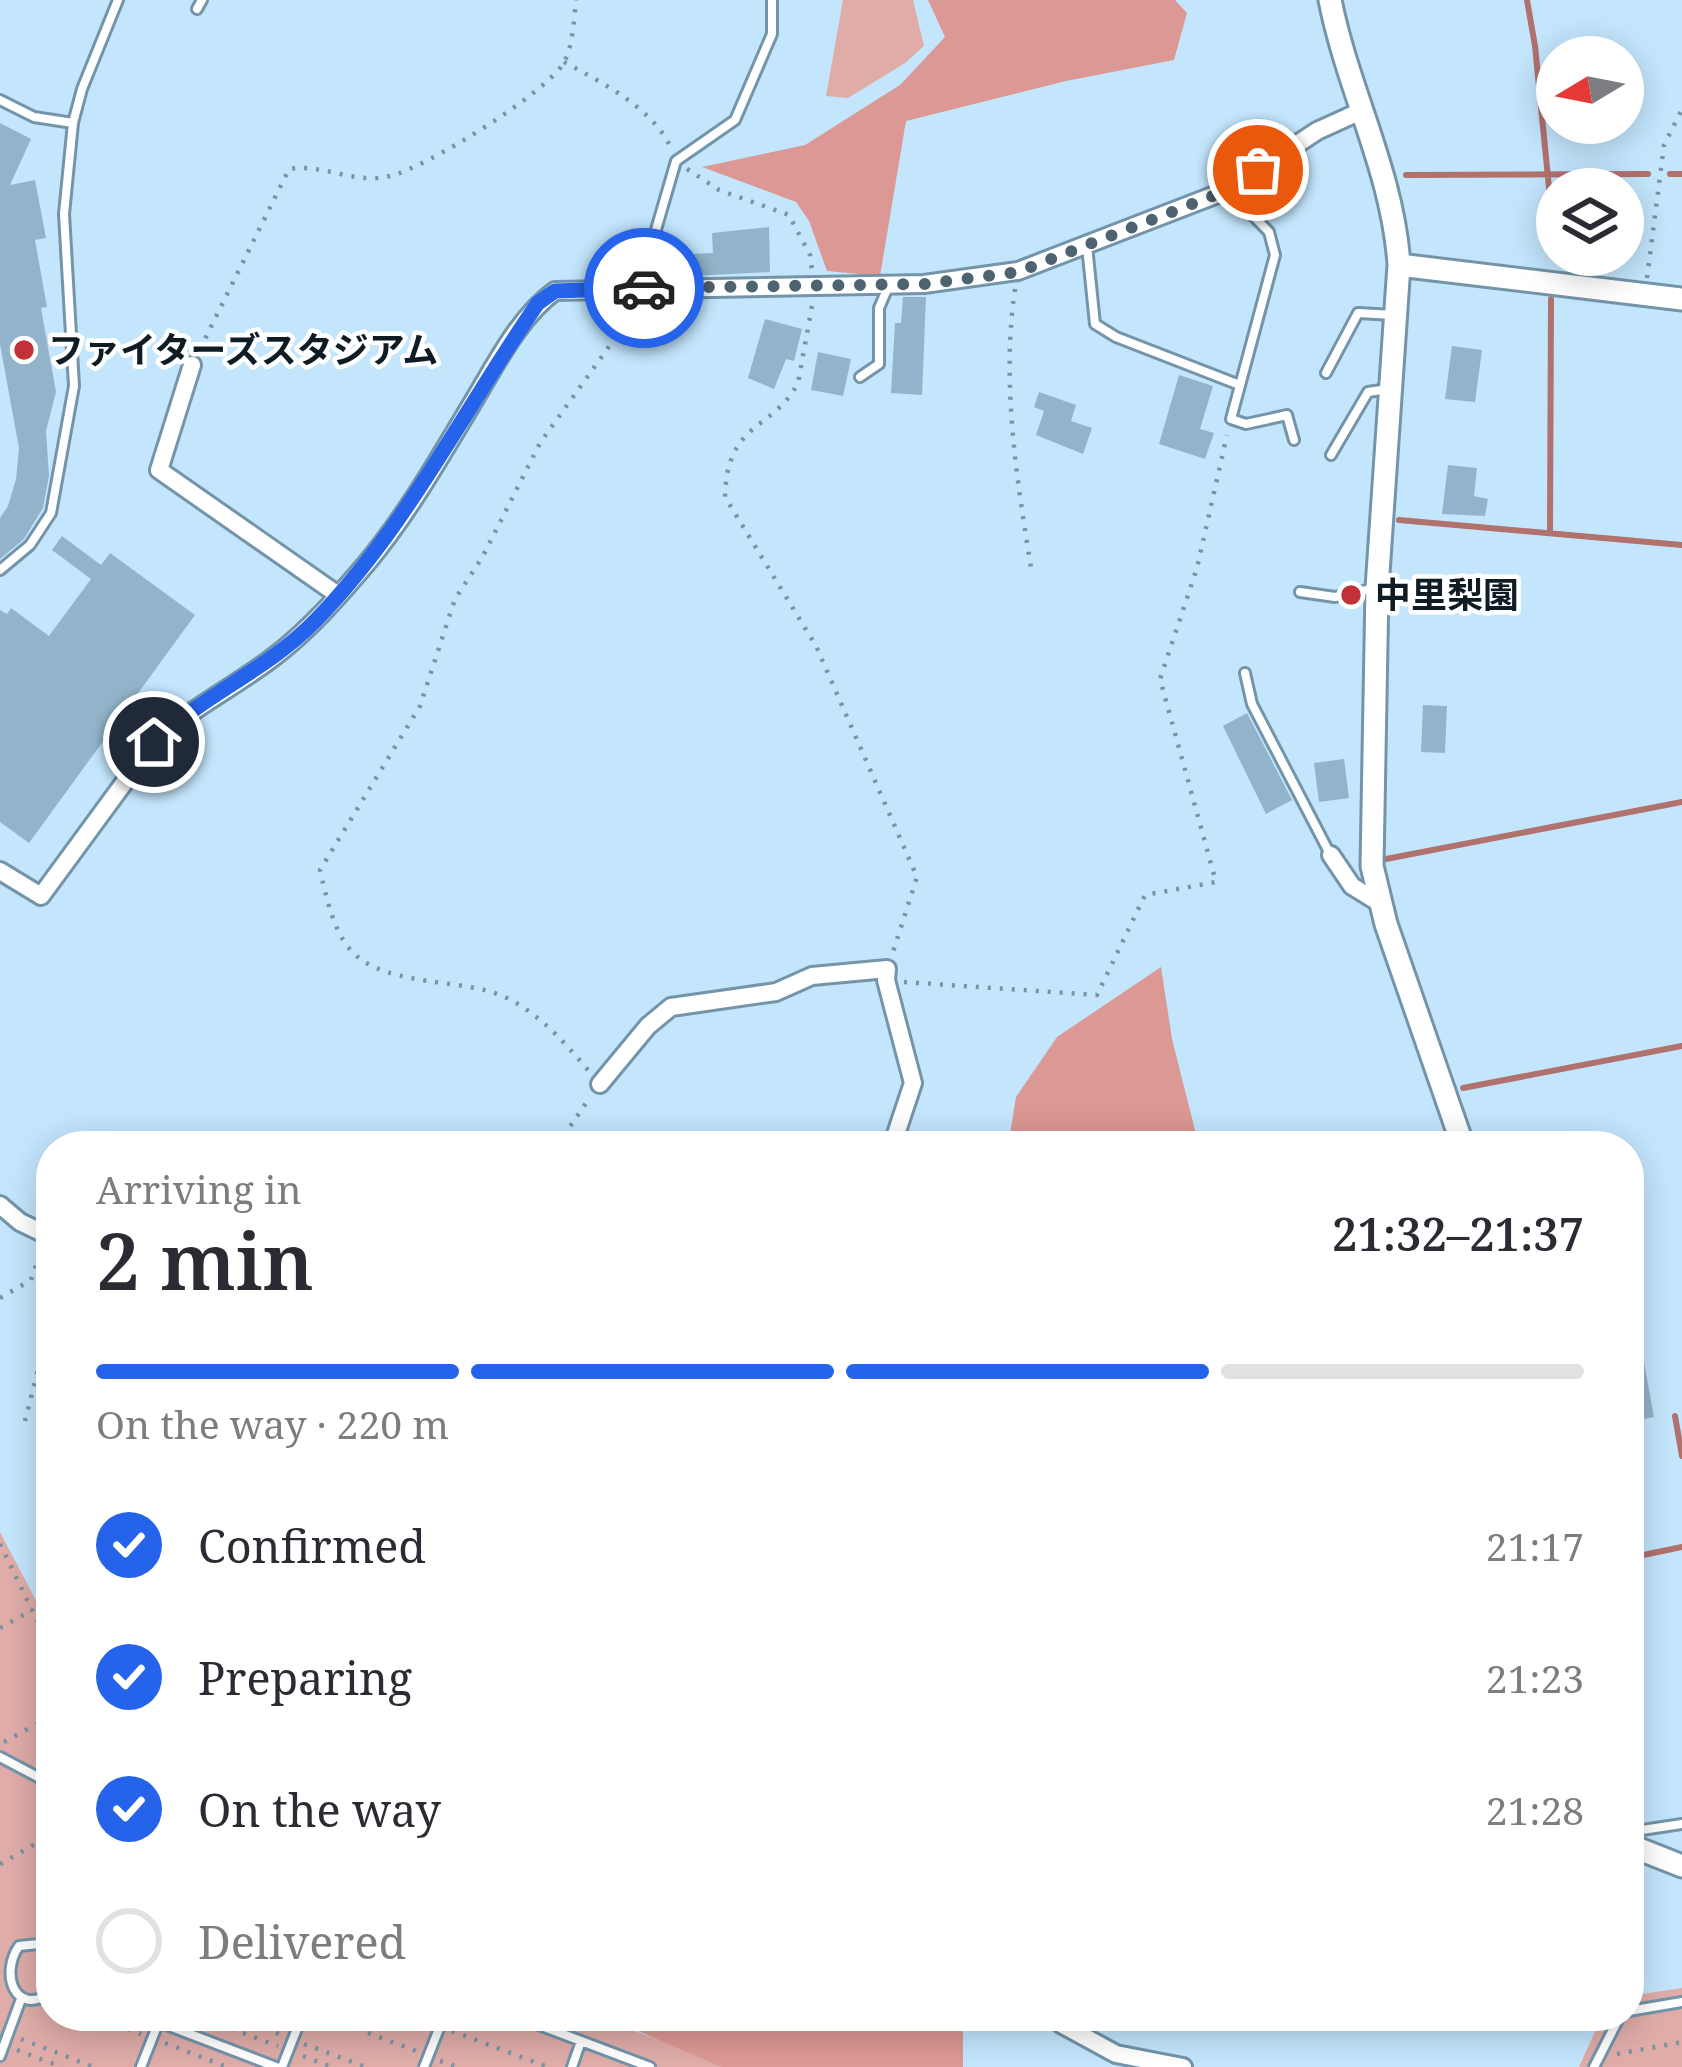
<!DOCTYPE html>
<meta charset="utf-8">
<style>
body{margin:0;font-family:"Noto Serif","Noto Sans JP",serif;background:#f2f2f3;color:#2b2b33;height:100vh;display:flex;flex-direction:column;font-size:45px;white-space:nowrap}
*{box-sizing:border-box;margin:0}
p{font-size:39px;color:#7c7c81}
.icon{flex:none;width:66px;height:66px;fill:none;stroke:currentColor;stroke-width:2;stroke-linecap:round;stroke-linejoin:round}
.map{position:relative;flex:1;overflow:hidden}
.drawer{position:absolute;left:36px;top:1131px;width:1608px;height:900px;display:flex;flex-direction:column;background:#fff;border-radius:48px;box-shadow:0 6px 30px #0003}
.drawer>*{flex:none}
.needle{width:78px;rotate:260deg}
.buttons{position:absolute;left:1536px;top:36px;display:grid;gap:24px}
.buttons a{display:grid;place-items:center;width:108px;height:108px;border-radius:50%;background:#fff;box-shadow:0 6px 30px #0003;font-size:60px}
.pin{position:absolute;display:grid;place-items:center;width:102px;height:102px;color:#fff;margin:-51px;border:6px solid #fff;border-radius:50%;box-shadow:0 3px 12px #0007}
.courier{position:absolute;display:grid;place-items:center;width:120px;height:120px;margin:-60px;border:9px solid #2563eb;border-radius:50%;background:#fff;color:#222;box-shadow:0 3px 15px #0007}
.summary em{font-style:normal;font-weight:600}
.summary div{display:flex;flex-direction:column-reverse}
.summary{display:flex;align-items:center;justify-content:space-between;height:204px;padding:0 60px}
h1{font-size:78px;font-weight:600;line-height:90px}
.bar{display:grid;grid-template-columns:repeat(4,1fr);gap:18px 12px;align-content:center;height:144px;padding:0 60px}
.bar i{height:15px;border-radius:9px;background:#e1e1e2}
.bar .selected{background:#2563eb}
.bar p{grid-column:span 4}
ol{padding:0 60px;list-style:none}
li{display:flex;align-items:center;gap:36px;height:132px}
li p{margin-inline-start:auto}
li .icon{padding:12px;border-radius:50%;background:#2563eb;color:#fff;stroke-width:4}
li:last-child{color:#7c7c81}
li i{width:66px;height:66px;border:6px solid #e1e1e2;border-radius:50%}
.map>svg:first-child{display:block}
</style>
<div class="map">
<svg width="1682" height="2067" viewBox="0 0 1682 2067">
<rect width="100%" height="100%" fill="#c3e6fd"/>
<path fill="#dfaca8" d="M843,0H913L924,46L905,63L848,98L826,96Z
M0,1532L51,1629V2016H593L734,2067H0Z
M1682,1988V2067H1579L1602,2016H1629V1996Z"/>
<path fill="#dc9894" d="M928,0H1175L1187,13L1174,60L1066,81L906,121L880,276L827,271L809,221L796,202L702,167L805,145L900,85L945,37Z
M1161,967L1172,1039L1199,1146H1008L1016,1097L1057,1037Z
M603,2016H952L963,2033V2067H722Z"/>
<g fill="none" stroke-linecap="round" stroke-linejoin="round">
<path stroke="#b1716d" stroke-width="6" d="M1527,0L1535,46L1556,259
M1670,174H1682
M1406,175L1648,174
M1399,520L1682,545
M1550,533L1551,299
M1386,859L1682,802
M1463,1088L1682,1046
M1675,1416L1682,1456
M1629,1558L1682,1547"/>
</g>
<path fill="#92b4ca" d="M0,123L31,139L10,185L35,180L46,238L35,240L47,307L41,308L56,392L46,431L49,476L43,508L24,539L0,559V518L8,506L16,479L19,448L0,344Z
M769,227L770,272L693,276L692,254L713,253L712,233Z
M903,297H926L922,395L891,393L895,323H901Z
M765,319L802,329L794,361L786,359L774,389L748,378Z
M1452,346L1482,350L1475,402L1445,399Z
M818,352L851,359L843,396L811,390Z
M1179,375L1213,386L1200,429L1214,433L1205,459L1159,444Z
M1039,392L1076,405L1071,421L1092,428L1083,454L1036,435L1044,411L1034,407Z
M1448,465L1477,468L1474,496L1488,499L1485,516L1442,514Z
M62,536L101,565L110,553L195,615L29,843L0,822V610L7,614L11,608L49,636L91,579L52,550Z
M1423,705L1447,706L1445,753L1421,752Z
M1247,713L1292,800L1266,814L1223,726Z
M1344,759L1349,798L1319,802L1314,763Z
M1644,1362L1654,1417L1629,1422V1365Z"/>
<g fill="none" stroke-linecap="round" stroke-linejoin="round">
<defs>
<path id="service" d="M197,9L202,0
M0,100L34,117L73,123
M1229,191L1269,232L1275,255L1231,419L1246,424L1287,415L1294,440
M1087,246L1095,324L1116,337L1237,384
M639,288L676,161L735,120L772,34V0
M1326,373L1358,313L1394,315
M860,377L879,364V308L889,285
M1331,455L1368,392L1388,389
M0,570L30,545L51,513L74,386L64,214L73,123L82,89L118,0
M1300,592L1335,597L1376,588
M1245,673L1252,704L1330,854
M0,1757L51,1784
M1629,1832L1682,1824
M43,1945L51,1925
M51,1951L39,1944L19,1946C0,1973 14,2017 51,1993
M1629,2011L1682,2002
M143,2016L276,2067
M515,2016L650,2067
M0,2056L21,1999
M141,2067L161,2016
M282,2067L302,2016
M424,2067L444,2016
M572,2067L581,2041
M1594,2067L1620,2016"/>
<path id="minor" d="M192,365L159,470L338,595
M1331,855L1352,886L1381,904
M0,871L41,896L154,742C191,708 235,687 275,656C309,630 338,597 366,564C407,515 440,457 473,402C496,364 519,317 555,291L924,284L1018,271L1228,190L1317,131L1361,111
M600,1084L648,1026L671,1007L776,992L812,976L887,969L886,980L913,1083L892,1146
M0,1205L20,1222L51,1237
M1057,2016L1061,2024L1116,2054L1183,2067"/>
<path id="tertiary" d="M1330,0C1348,91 1393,172 1399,265L1377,588L1372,866L1386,924L1463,1146
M1399,265L1682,299
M1629,1845L1682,1866"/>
</defs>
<use href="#service" stroke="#7394a9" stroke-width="14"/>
<use href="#minor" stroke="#7394a9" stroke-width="22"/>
<use href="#tertiary" stroke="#7394a9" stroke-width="27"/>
<path stroke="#7993a4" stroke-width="4.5" stroke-dasharray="3 9" stroke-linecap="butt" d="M564,62C601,82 651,107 670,146
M687,169L719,190L789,215L810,255L812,270
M1647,278L1664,145L1682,109
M1015,289C1001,383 1017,481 1032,574
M812,306L798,383C772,432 727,420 725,497L816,646L917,877L893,952
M200,349L289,169C322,163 355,185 390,176C427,167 543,95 563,64C573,47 574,20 576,0
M904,982L1097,995L1145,895L1216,882L1160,679L1197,568L1227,435
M588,1070C563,1041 540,1014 505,997C485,988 463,986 442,983C353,971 339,956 320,870L420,706L455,599L483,556L540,443L638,306
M557,1146L590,1097
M0,1298L31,1280L41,1251
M25,1421L51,1318
M0,1544L51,1649
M0,1628L32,1610
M4,1742L51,1716
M0,1864L51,1835
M94,2016L141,2034
M198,2016L278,2046
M231,2016L282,2035
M323,2016L419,2052
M413,2016L431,2023
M452,2031L548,2067
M21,2039L94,2067
M165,2043L227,2067
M304,2044L366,2067
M17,2050L62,2067
M1617,2054L1682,2042
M303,2056L332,2067
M440,2061L458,2067"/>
<use href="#service" stroke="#fff" stroke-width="8"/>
<use href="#minor" stroke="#fff" stroke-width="16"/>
<use href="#tertiary" stroke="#fff" stroke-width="21"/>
</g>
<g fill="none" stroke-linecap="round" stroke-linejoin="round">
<path stroke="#4e6370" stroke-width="12" stroke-dasharray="0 21.6" d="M644,288L924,284L1018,272L1228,190L1258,170"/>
<path stroke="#2563eb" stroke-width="15" d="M154,742C203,695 269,669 316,620C407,527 464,409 538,303L555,291L644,288"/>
</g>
<g fill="#c13138" stroke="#fff" stroke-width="4.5">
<circle cx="24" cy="350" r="12"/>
<circle cx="1351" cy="595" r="12"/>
</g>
<g text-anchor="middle" stroke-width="9" stroke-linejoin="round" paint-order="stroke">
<g font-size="36" font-weight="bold" fill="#0f1c24" stroke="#fff" text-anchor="start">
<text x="48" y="363">ファイターズスタジアム</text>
<text x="1375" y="608">中里梨園</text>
</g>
</g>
</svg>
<div class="buttons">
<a><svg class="needle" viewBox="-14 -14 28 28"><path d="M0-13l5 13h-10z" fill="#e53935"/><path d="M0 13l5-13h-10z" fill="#7c7c81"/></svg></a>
<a><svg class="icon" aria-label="layers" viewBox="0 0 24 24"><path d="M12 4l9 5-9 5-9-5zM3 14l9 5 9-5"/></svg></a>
</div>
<div class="pin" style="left:1258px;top:170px;background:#ea580c"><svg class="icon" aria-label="bag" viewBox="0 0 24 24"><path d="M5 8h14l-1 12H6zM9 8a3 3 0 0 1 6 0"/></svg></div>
<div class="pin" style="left:154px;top:742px;background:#1f2937"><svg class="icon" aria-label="home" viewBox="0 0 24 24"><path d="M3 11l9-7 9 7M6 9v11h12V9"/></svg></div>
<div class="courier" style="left:644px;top:288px"><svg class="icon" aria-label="car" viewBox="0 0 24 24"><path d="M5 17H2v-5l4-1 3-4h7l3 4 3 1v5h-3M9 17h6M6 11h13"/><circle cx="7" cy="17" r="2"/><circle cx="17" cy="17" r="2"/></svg></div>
<section class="drawer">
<div class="summary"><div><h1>2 min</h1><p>Arriving in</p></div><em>21:32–21:37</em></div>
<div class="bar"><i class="selected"></i><i class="selected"></i><i class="selected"></i><i></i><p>On the way · 220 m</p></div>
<ol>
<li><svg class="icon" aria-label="check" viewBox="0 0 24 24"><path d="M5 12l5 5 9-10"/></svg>Confirmed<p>21:17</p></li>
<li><svg class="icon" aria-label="check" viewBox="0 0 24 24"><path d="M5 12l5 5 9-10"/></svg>Preparing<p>21:23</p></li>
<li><svg class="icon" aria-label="check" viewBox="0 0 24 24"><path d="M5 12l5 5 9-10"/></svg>On the way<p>21:28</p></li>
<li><i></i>Delivered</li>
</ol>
</section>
</div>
